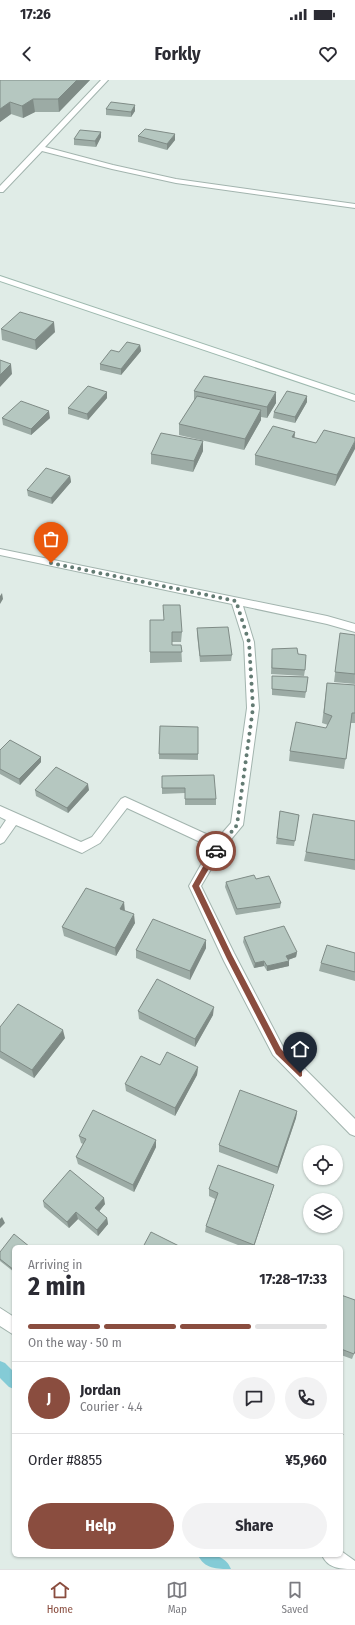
<!DOCTYPE html>
<meta charset="utf-8">
<style>
body{margin:0;font-family:"Fira Sans Condensed",sans-serif;background:#f2f2f3;color:#2b2b33;height:100vh;display:flex;flex-direction:column;font-size:15px;white-space:nowrap}
*{box-sizing:border-box;margin:0}
p{font-size:13px;color:#7c7c81}
.icon{flex:none;width:22px;height:22px;fill:none;stroke:currentColor;stroke-width:2;stroke-linecap:round;stroke-linejoin:round}
.map{position:relative;flex:1;overflow:hidden}
.details{position:absolute;left:12px;top:1165px;width:331px;height:312px;display:flex;flex-direction:column;background:#fff;border-radius:6px;box-shadow:0 1px 3px #0004}
.details>*{flex:none}
.tools{position:absolute;left:303px;top:1065px;display:grid;gap:8px}
.tools a{display:grid;place-items:center;width:40px;height:40px;border-radius:50%;background:#fff;box-shadow:0 1px 3px #0004;font-size:20px}
.pin{position:absolute;display:grid;place-items:center;width:34px;height:34px;color:#fff;margin:-41px -17px;border-radius:50% 50% 50% 0;rotate:-45deg;box-shadow:0 0 4px #0007}
.pin .icon{rotate:45deg}
.courier{position:absolute;display:grid;place-items:center;width:40px;height:40px;margin:-20px;border:3px solid #8a4d3f;border-radius:50%;background:#fff;color:#222;box-shadow:0 1px 5px #0007}
.summary em{font-style:normal;font-weight:700}
.summary div{display:flex;flex-direction:column-reverse}
.summary{display:flex;align-items:center;justify-content:space-between;height:68px;padding:0 16px}
h1{font-size:26px;font-weight:700;line-height:30px}
.bar{display:grid;grid-template-columns:repeat(4,1fr);gap:6px 4px;align-content:center;height:48px;padding:0 16px}
.bar i{height:5px;border-radius:3px;background:#e1e1e2}
.bar .selected{background:#8a4d3f}
.bar p{grid-column:span 4}
.line{display:flex;align-items:center;gap:10px;padding:0 16px;border-top:1px solid #e1e1e2}
.line div{flex:1}
.round{display:grid;place-items:center;flex:none;width:42px;height:42px;border-radius:21px;background:#f2f2f3}
.action{display:flex;gap:8px;margin-top:auto;padding:8px 16px}
.action a{flex:1;height:46px;border-radius:24px;background:#8a4d3f;color:#fff;font-size:16px;font-weight:700;line-height:46px;text-align:center}
.action a+a{background:#f2f2f3;color:#2b2b33}
.status{display:flex;justify-content:space-between;align-items:center;height:28px;padding:0 20px;background:#fff;direction:ltr}
.status svg{height:11px;fill:currentColor}
header{display:flex;justify-content:space-between;align-items:center;height:52px;padding:0 16px;background:#fff;font-size:18px;font-weight:700}
.dock{display:flex;justify-content:space-around;align-items:center;height:56px;border-top:1px solid #e1e1e2;background:#fff;font-size:11px;color:#7c7c81}
.dock a{display:grid;justify-items:center;gap:2px}
.dock .selected{color:#8a4d3f}
.map>svg:first-child{display:block}
</style>
<div class="status"><b>17:26</b><svg viewBox="0 0 49 12"><path d="M0 12V9h3v3zM5 12V6h3v6zM10 12V3h3v9zM15 12V0h3v12zM26 1h20v11H26zM47 4h2v5h-2z"/></svg></div>
<header><svg class="icon" aria-label="back" viewBox="0 0 24 24"><path d="M15 5l-7 7 7 7"/></svg>Forkly<svg class="icon" aria-label="heart" viewBox="0 0 24 24"><path d="M12 20l-8-8c-3-5 5-10 8-4 3-6 11-1 8 4z"/></svg></header>
<div class="map">
<svg width="355" height="1489" viewBox="0 0 355 1489">
<rect width="100%" height="100%" fill="#e0ece7"/>
<g fill="none" stroke-linecap="round" stroke-linejoin="round">
<path fill="#84cbd6" fill-rule="evenodd" d="M0,1281L5,1283L14,1292V1309L9,1307L0,1298Z
M198,1475C211,1475 225,1474 231,1489C217,1489 204,1489 198,1475Z"/>
<defs>
<path id="lane" d="M101,0H108L45,67L113,85L176,99L355,124V128L176,103L112,89L42,71L3,112H0V106Z"/>
<path id="street" d="M0,469L327,536L355,544V552L327,544L243,526L254,562L259,628L243,745L223,769L201,806L234,873L283,967L355,1039V1056L350,1054L273,975L224,881L189,806L211,767L127,728L100,763L82,773L16,745L4,762L0,764V749L6,740L0,737V726L81,762L92,757L121,719L125,717L217,759L231,743L247,628L244,562L232,524L0,475Z
M0,1228L14,1237V1255L0,1246Z
M341,1471L355,1481V1489C341,1489 328,1489 322,1475H341Z"/>
<path id="secondary" d="M0,196L355,315V321L0,201Z"/>
</defs>
<use href="#lane" stroke="#a2b4ae" stroke-width="2"/>
<use href="#street" stroke="#a2b4ae" stroke-width="2"/>
<use href="#secondary" stroke="#9eb9af" stroke-width="2"/>
<use href="#lane" fill="#fff" fill-rule="evenodd"/>
<use href="#street" fill="#fff" fill-rule="evenodd"/>
<use href="#secondary" fill="#fff" fill-rule="evenodd"/>
</g>
<path fill="#9caba5" d="M0,0H90L59,32H35L23,38L11,34L0,42Z
M106,29L135,31L131,37L106,35Z
M101,52V57L96,67L74,65V59Z
M138,56L175,60L167,70L138,62Z
M1,249L55,252L36,270L2,260Z
M140,265L141,271L121,295L100,290V284L119,272Z
M194,311L276,323L267,338L261,337V340L244,370L179,355V344L194,321Z
M107,312V318L88,340L68,334V328Z
M307,316V322L295,343L273,338L274,332Z
M2,338H50L31,355L3,345Z
M295,352L294,358L316,363L355,358L335,406L255,385V375Z
M203,361V371L193,392L151,384V374Z
M70,396L71,402L52,424L28,416L27,410Z
M150,540L182,552L181,562H172V565H181L182,582L150,583Z
M197,548L232,575L231,581L200,582L197,554Z
M355,555V604L334,602L339,563Z
M272,569L298,574L305,590L304,596L271,594Z
M272,596L308,597L305,618L272,615Z
M327,603L355,605V643H351L344,689L289,681L290,671L326,648L328,645L322,643Z
M198,647V680L159,679V674Z
M0,670L41,682L20,705L0,694Z
M162,696L216,719V725H185V713L162,714Z
M35,710H89L68,733L36,716Z
M280,731L299,735L294,766L276,764Z
M355,741V790L304,781L306,772Z
M256,799L281,823L280,828L236,835L225,807L226,802Z
M124,822V830L135,843L116,876L64,856L62,847Z
M244,857L297,872L296,877L288,880L289,886L267,891L264,886L254,888L243,862Z
M206,860V868L190,900L136,878V870Z
M355,873V901L319,891L321,883Z
M138,931L213,935L195,967L139,939Z
M0,947L65,958L34,998L0,978Z
M160,985L198,987L197,995L175,1036L126,1011L125,1004Z
M297,1031L296,1038L277,1094L219,1072V1065Z
M79,1056L156,1060V1067L134,1112L78,1084L76,1077L83,1064L81,1063Z
M274,1105L272,1112L254,1167H243L205,1152L206,1146L215,1119L209,1116V1109Z
M43,1121L105,1124L99,1131L107,1138L108,1144L98,1156L78,1139L69,1148L44,1127Z
M14,1167V1192L0,1181V1172Z
M341,1215L354,1274L352,1279L341,1275Z"/>
<path fill="#7f8b86" d="M77,0H90L59,32L58,19Z
M33,19L35,32L23,38L22,26Z
M10,22L11,34L0,42V29Z
M135,25V31L131,37V32Z
M101,52V57L96,67L95,61Z
M175,54V60L167,70V64Z
M54,242L55,252L36,270L35,260Z
M140,265L141,271L121,295V289Z
M11,284L12,294L0,307V295Z
M107,312V318L88,340L87,334Z
M276,312V323L267,338V327Z
M307,316V322L295,343V337Z
M261,330V340L244,370L245,359Z
M49,331L50,338L31,355V349Z
M295,352L294,362L292,357Z
M203,361V371L193,392L194,381Z
M355,361V369L335,406L337,395Z
M70,396L71,402L52,424L51,418Z
M2,513L3,519L0,524V516Z
M41,677V682L20,705L19,699Z
M88,704L89,710L68,733L67,728Z
M124,822L125,831L120,829Z
M134,834L135,843L116,876L115,868Z
M206,860V868L190,900V891Z
M297,872L296,877L285,881L286,876Z
M264,881V886L254,888L255,883Z
M289,881V886L267,891V886Z
M214,927L213,935L195,967V959Z
M63,950L65,958L34,998L32,990Z
M198,987L197,995L175,1036V1028Z
M297,1031L296,1038L277,1094L278,1087Z
M156,1060V1067L134,1112L133,1105Z
M104,1118L105,1124L97,1134L95,1128Z
M76,1132L78,1139L69,1148L67,1142Z
M2,1137L5,1143L0,1148V1139Z
M107,1138L108,1144L98,1156L97,1150Z"/>
<path fill="#b5c7c0" stroke="#7f8b86" d="M0,0H77L58,19H33L22,26L10,22L0,29Z
M111,22L135,25L131,32L106,29Z
M145,49L175,54L167,64L138,56Z
M80,50L101,52L95,61L74,59Z
M20,232L54,242L35,260L1,249Z
M127,262L140,265L121,289L100,284L111,270L119,272Z
M0,280L11,284L0,295Z
M204,296L276,312L267,327L194,311Z
M88,306L107,312L87,334L68,328Z
M287,311L307,316L295,337L274,332Z
M197,316L261,330L245,359L179,344Z
M21,321L49,331L31,349L2,338Z
M273,346L295,352L292,357L316,363L324,350L355,358V361L337,395L255,375Z
M161,353L203,361L194,381L151,374Z
M46,388L70,396L51,418L27,410Z
M163,525H180L182,552H172V565H181L182,572H150V540H164Z
M228,547L232,575L200,576L197,548Z
M340,553L355,555V594L335,592Z
M297,568L298,574L306,575L305,590L272,588V569Z
M272,596L308,597L306,612L272,609Z
M327,603L355,605V633H352L346,679L290,671L296,642L326,648L332,636L324,633Z
M160,646L198,647V674H159Z
M10,660L41,677L19,699L0,689V670Z
M56,687L88,704L67,728L35,710Z
M214,695L216,719H185V708H162V696Z
M280,731L299,735L295,761L277,758Z
M313,734L355,741V780L306,772Z
M254,795L256,799L269,796L281,823L237,829L226,802Z
M86,808L124,822L120,829L134,834L115,868L62,847Z
M153,839L206,860L190,891L136,870Z
M284,846L297,872L286,876L289,881L267,886L264,881L255,883L244,857Z
M327,865L355,873V892L321,883Z
M157,899L214,927L195,959L138,931Z
M18,924L63,950L32,990L0,971V947Z
M167,972L198,987L175,1028L125,1004L141,976L160,985Z
M240,1010L297,1031L278,1087L219,1065Z
M93,1030L156,1060L133,1105L76,1077L86,1059L79,1056Z
M218,1085L274,1105L254,1165L206,1146L218,1113L209,1109Z
M70,1090L104,1118L95,1128L107,1138L97,1150L76,1132L67,1142L43,1121Z
M151,1152L181,1167H143Z
M14,1154L30,1167H14V1190L0,1179V1172Z
M341,1215L355,1220V1271L354,1274L341,1269Z
M341,1353L343,1354L341,1360Z"/>
<path fill="#8a4d3f" d="M213,769H216L219,771L199,806L232,875L281,969L302,991V996L300,997L276,974L227,879L192,806Z"/>
<g fill="none" stroke-linecap="round" stroke-linejoin="round">
<path stroke="#637b73" stroke-width="4" stroke-dasharray="0 7.2" d="M51,483L236,521L249,562L253,628L237,745L216,771"/>
</g>
</svg>
<div class="tools">
<a><svg class="icon" aria-label="locate" viewBox="0 0 24 24"><circle cx="12" cy="12" r="6"/><path d="M12 2v4M12 18v4M2 12h4M18 12h4"/></svg></a>
<a><svg class="icon" aria-label="layers" viewBox="0 0 24 24"><path d="M12 4l9 5-9 5-9-5zM3 14l9 5 9-5"/></svg></a>
</div>
<div class="pin" style="left:51px;top:483px;background:#ea580c"><svg class="icon" aria-label="bag" viewBox="0 0 24 24"><path d="M5 8h14l-1 12H6zM9 8a3 3 0 0 1 6 0"/></svg></div>
<div class="pin" style="left:300px;top:993px;background:#1f2937"><svg class="icon" aria-label="home" viewBox="0 0 24 24"><path d="M3 11l9-7 9 7M6 9v11h12V9"/></svg></div>
<div class="courier" style="left:216px;top:771px"><svg class="icon" aria-label="car" viewBox="0 0 24 24"><path d="M5 17H2v-5l4-1 3-4h7l3 4 3 1v5h-3M9 17h6M6 11h13"/><circle cx="7" cy="17" r="2"/><circle cx="17" cy="17" r="2"/></svg></div>
<section class="details">
<div class="summary"><div><h1>2 min</h1><p>Arriving in</p></div><em>17:28–17:33</em></div>
<div class="bar"><i class="selected"></i><i class="selected"></i><i class="selected"></i><i></i><p>On the way · 50 m</p></div>
<div class="line" style="height:72px"><b class="round" style="background:#8a4d3f;color:#fff">J</b><div><b>Jordan</b><p>Courier · 4.4</p></div><a class="round"><svg class="icon" aria-label="chat" viewBox="0 0 24 24"><path d="M4 5h16v11H9l-5 4z"/></svg></a><a class="round"><svg class="icon" aria-label="phone" viewBox="0 0 24 24"><path d="M5 4h4l2 5-3 2q2 4 5 5l2-3 5 2v4C11 20 4 13 5 4z"/></svg></a></div>
<div class="line" style="height:52px"><div>Order #8855</div><b>¥5,960</b></div>
<div class="action"><a>Help</a><a>Share</a></div>
</section>
</div>
<nav class="dock">
<a class="selected"><svg class="icon" aria-label="home" viewBox="0 0 24 24"><path d="M3 11l9-7 9 7M6 9v11h12V9"/></svg>Home</a>
<a><svg class="icon" aria-label="map" viewBox="0 0 24 24"><path d="M3 6l6-2 6 2 6-2v14l-6 2-6-2-6 2zM9 4v14M15 6v14"/></svg>Map</a>
<a><svg class="icon" aria-label="saved" viewBox="0 0 24 24"><path d="M7 4h10v16l-5-4-5 4z"/></svg>Saved</a>
</nav>
